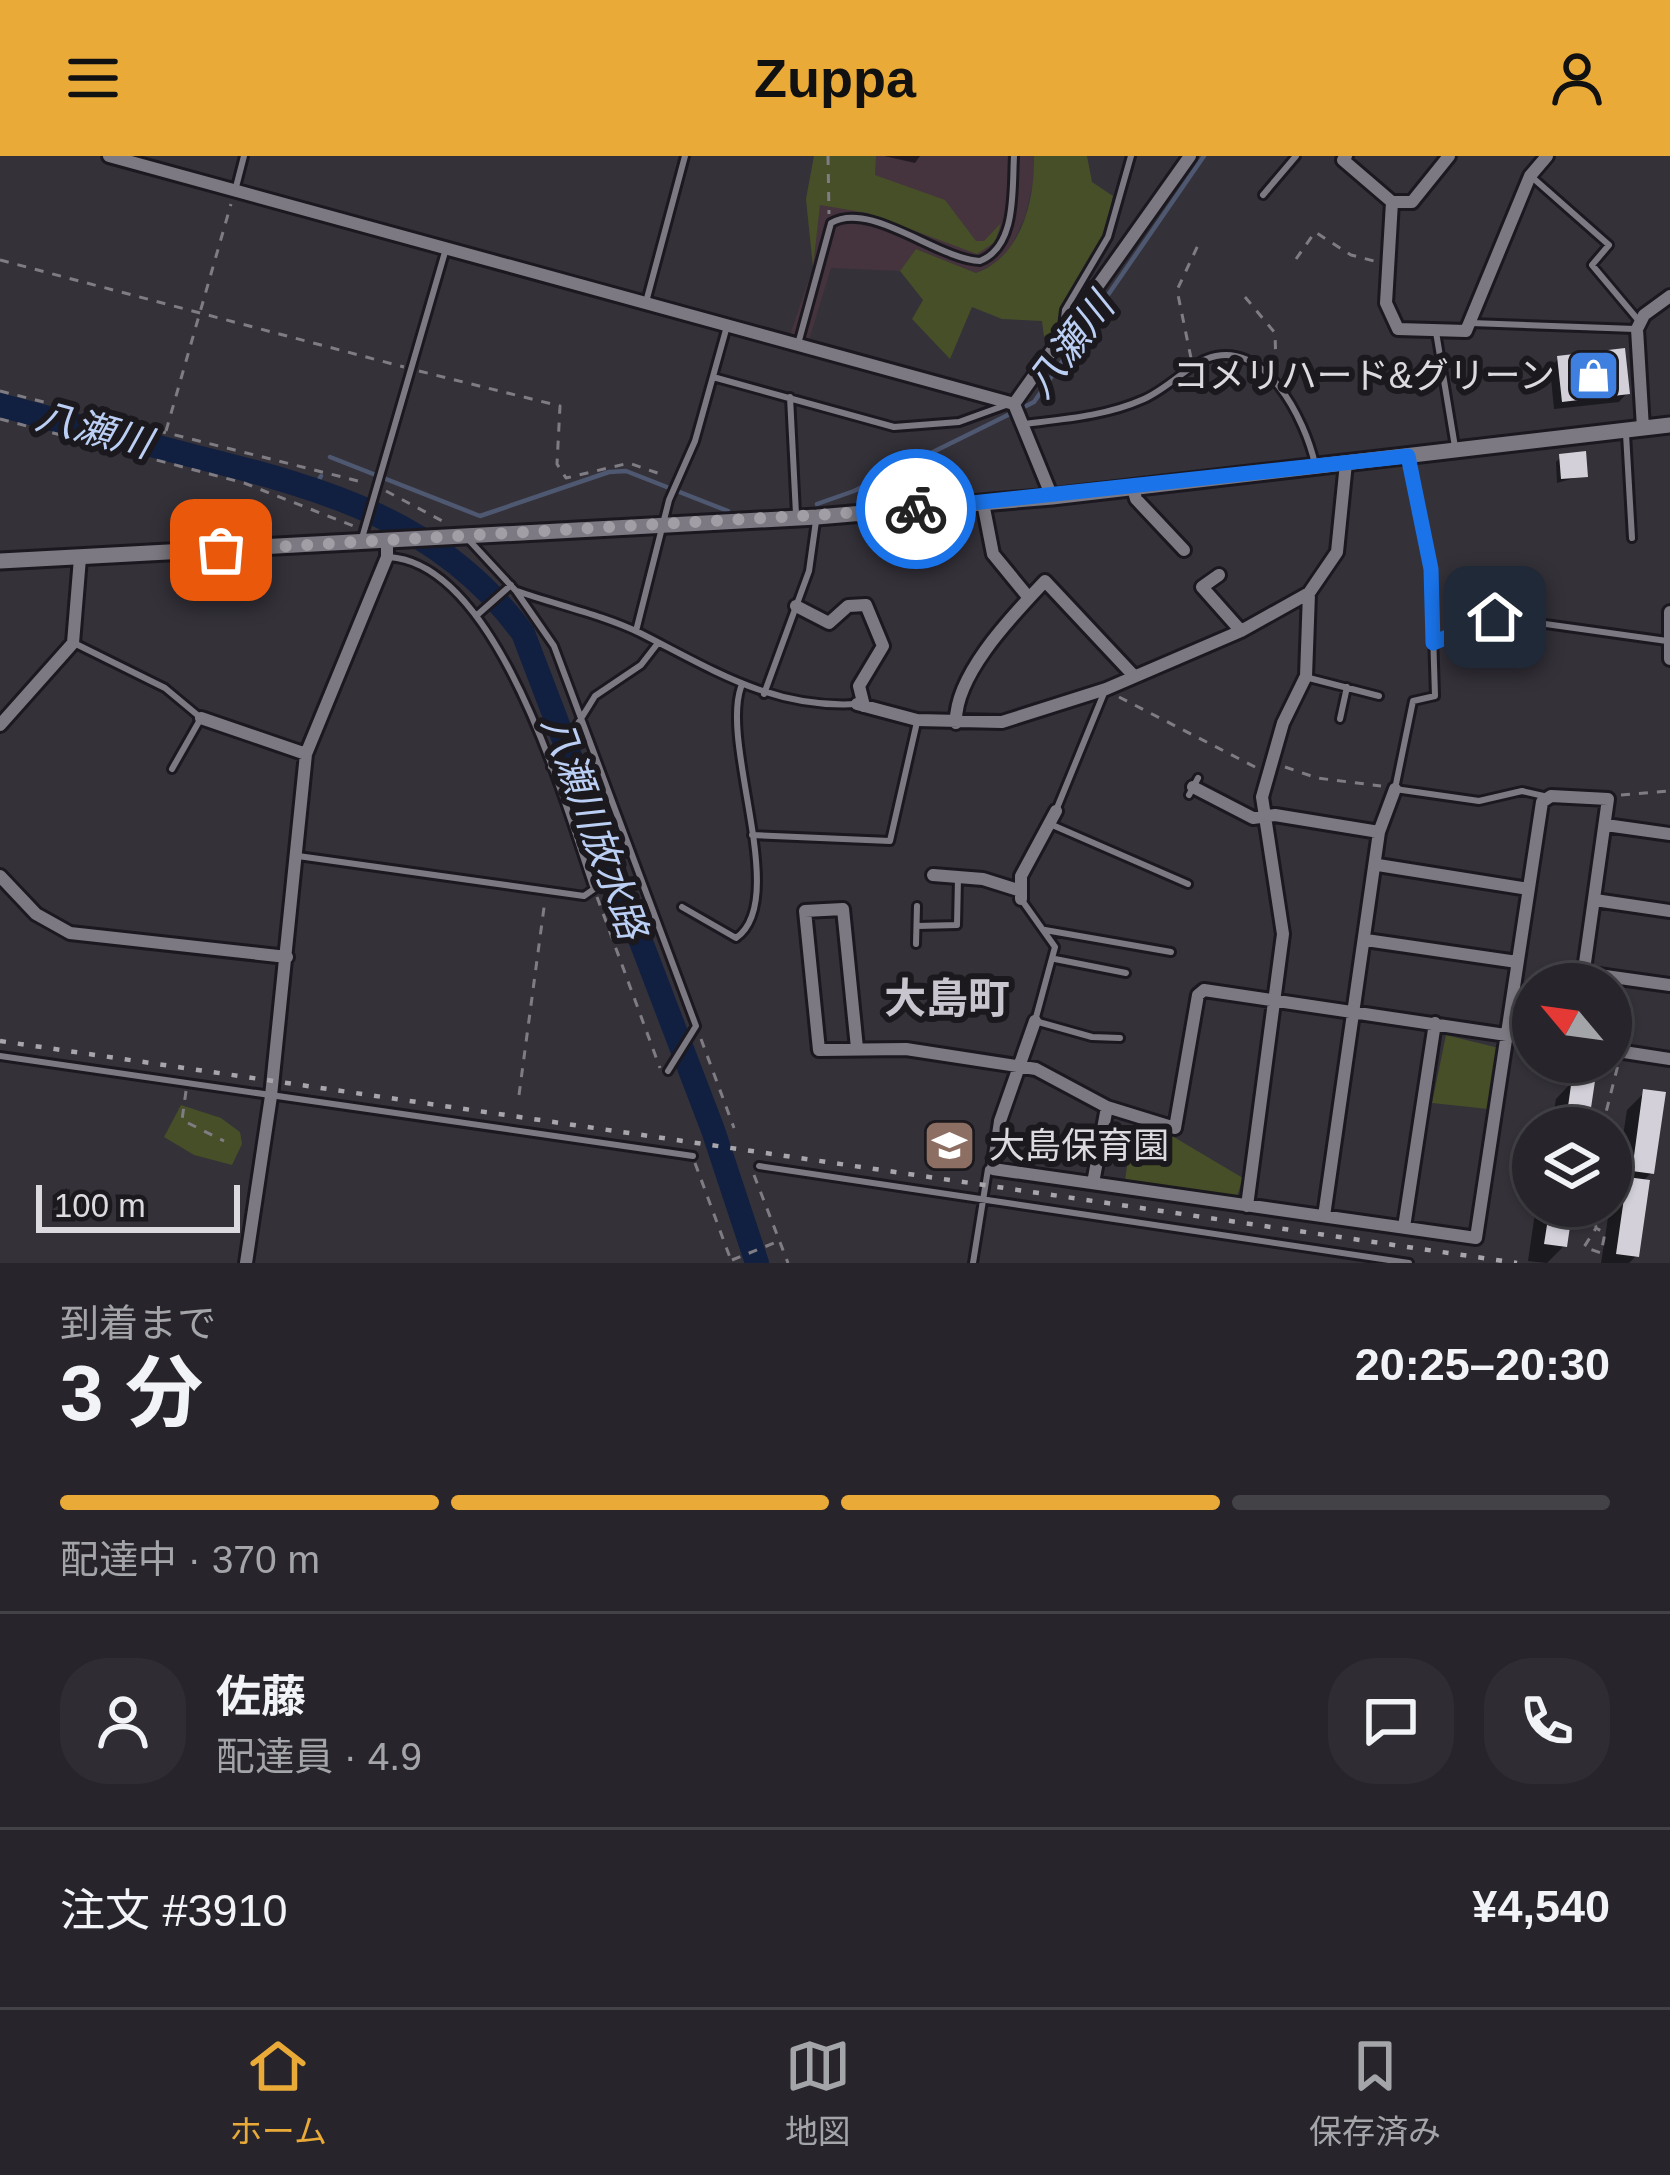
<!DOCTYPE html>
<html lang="ja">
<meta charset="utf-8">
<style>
body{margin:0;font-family:Arial,"Noto Sans JP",sans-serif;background:#2f2d33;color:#f1f3f6;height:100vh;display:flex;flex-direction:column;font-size:45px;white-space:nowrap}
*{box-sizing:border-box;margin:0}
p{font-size:39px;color:#a4a5a9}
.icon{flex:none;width:66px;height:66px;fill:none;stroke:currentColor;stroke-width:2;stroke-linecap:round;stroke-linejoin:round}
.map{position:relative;height:1107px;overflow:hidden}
.sheet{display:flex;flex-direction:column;background:#27252b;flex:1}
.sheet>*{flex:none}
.needle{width:78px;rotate:299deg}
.buttons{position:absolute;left:1512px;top:807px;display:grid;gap:24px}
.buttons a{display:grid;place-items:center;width:120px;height:120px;border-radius:50%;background:#27252b;box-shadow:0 3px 9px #0004,0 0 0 3px #434247;font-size:60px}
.scale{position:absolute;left:36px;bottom:30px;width:204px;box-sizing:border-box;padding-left:12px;border:6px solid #dcdadf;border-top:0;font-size:33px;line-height:42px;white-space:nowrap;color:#dcdadf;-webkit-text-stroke:9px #1b191d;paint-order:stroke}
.pin{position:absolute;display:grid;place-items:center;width:102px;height:102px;color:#fff;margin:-51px;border-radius:24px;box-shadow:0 6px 18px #0006}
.courier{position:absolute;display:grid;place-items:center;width:120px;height:120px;margin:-60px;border:9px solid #1a73e8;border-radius:50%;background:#fff;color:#222;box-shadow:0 3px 15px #0007}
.overview em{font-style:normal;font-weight:700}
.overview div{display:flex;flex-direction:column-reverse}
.overview{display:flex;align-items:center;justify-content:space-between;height:204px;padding:0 60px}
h1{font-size:78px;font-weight:700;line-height:90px}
.bar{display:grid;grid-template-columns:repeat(4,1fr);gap:18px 12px;align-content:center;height:144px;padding:0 60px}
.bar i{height:15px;border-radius:9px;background:#434247}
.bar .active{background:#eaaa38}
.bar p{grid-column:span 4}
.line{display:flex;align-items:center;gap:30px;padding:0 60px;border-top:3px solid #434247}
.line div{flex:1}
.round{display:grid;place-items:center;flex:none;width:126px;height:126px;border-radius:48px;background:#2f2d33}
header{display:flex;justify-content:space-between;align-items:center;height:156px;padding:0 60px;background:#eaaa38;color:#111;font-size:54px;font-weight:700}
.tabs{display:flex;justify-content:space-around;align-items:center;height:168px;border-top:3px solid #434247;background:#27252b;font-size:33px;color:#a4a5a9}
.tabs a{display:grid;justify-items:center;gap:6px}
.tabs .active{color:#eaaa38}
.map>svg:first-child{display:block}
</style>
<header><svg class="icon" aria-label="menu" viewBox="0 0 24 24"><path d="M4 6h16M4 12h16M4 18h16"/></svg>Zuppa<svg class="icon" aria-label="person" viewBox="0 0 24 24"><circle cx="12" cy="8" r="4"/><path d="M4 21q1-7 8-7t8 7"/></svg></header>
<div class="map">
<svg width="1670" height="1107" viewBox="0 0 1670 1107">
<rect width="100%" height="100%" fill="#343139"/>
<path fill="#45343e" d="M814,0H1034L1035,19L1025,61L1006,102L976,117L916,93L900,115L831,112L809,184L790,179L813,111L806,43Z"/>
<path fill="#464f28" d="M814,0H876L875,19L945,44L976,85H984L1001,67L995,86L977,98L867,57L820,49L813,111L806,43Z
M1034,0H1087L1092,26L1113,40L1104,80L1063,151L1060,170L1044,181L1042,165L1002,163L972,151L950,203L912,163L923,144L900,115L916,93L976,117C1021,101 1035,45 1034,0Z
M1446,879L1499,892L1488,953L1432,947Z
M181,949L221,962L240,976L242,988L232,1009L194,999L164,981Z
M1133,966L1162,974L1243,1022L1236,1043L1125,1025Z"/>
<path fill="#0007" d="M884,0H920L915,7Z
M1558,203L1627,237L1619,246L1554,253L1550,212Z
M1561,301L1585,319L1557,327L1556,306Z
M1573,925L1585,972H1551L1556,943Z
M1645,936L1651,1017L1642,1026L1636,1100L1629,1107H1601L1611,1042L1620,1032H1615L1627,954Z
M1536,1050H1570L1564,1090L1547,1107L1528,1105Z"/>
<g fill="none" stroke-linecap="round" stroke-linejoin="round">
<path stroke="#4e5870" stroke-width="4.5" d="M330,301L480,360L609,316L626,315L728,355
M315,331L321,320
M817,348L854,335L1034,246L1204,0"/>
<path stroke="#112041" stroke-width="24" d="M0,249C66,267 131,284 197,301C325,333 441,365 523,477L713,974L757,1107"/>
</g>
<path fill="#d3d0da" d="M1625,192L1630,238L1562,246L1557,200Z
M1586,295L1588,321L1561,323L1559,298Z
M1572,922L1595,925L1588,972H1565Z
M1643,933L1666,936L1654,1018L1632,1015Z
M1627,1021L1650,1024L1639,1101L1616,1098Z
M1550,1050H1573L1567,1091L1544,1088Z"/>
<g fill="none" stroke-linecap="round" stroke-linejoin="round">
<defs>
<path id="service" d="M1533,22L1609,89L1592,109L1639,165
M236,31L244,0
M1263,39L1296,0
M646,146L685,0
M1471,167L1635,173
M1063,171L1065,154L1108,81L1131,0
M1436,176L1455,291
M798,188L831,67C870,44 937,103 980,105C1017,90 1012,34 1014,0
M713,221L894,271L959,266L1006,249
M790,241L796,358
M1024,268C1065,263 1106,260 1144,243C1167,233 1188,210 1206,203C1265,180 1305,264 1315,308
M1626,278L1632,382
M1408,301L1431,413L1435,540L1413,545L1395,633L1479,645L1522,635L1548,641
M362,382L445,96
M468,383L516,435L554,490L696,870L668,915
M517,435C557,449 603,459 640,477C713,514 773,553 857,548
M476,460L511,429
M636,475L669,344L695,285L727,170
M1433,487L1495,461L1667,485
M76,488L165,532L201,562L172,613
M1309,522L1379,540
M764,538L809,415L816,365
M1340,563L1347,531
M551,611L595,540L641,509L658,487
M1189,639L1198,622
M1057,652L1104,537
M1050,668L1188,728
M752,679L890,685L917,566
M298,700L584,740L594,733C564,646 498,408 389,401
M1021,743L1055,791L1035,865L1092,881L1120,882
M682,751L736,782C790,745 720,590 741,531
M917,770L957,769L958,722
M1045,774L1171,796
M916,788L917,750
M1055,803L1126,817
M0,900L693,1000
M759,1010L1409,1107
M973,1107L988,1013"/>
<path id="minor" d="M109,0L1014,248
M1346,0L1343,4L1392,46H1412L1449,0
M1392,46L1386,147L1398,173L1466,175L1530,20L1547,0
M1014,248L1190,0
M1014,248L1052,341
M1643,272L1637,173L1644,159L1670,140
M1133,332L1136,343L1184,394
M983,347L993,398L1029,442
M1219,419L1202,431L1241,475
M796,450L829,467L848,450L866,449L883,490L859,530L864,550
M1670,456V503
M857,548L917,564L1002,566L1106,533L1241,475L1309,437
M201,562L306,598
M956,567C954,519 1014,458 1045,425L1134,520
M0,569L73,487L80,402
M1193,631L1253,662L1275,659L1379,676
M1606,669L1670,678
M1378,709L1528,733
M933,719L983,723L1018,734
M0,720L36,758L70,777L287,801
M1021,743V720L1056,655
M1595,744L1670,755
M1366,784L1517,806
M1584,817L1670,829
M1035,865L1000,965L993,1013L1476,1082L1542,646L1551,640L1608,643L1582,828
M857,892L843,753L805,755L819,894L906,893L1036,913L1107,951L1175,972L1198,839L1204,834L1533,883
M1611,894L1670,903
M1093,1027L1107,951
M1247,1050L1283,778L1262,641L1283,567L1306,520L1309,437L1337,396L1346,307
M1324,1060L1379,676L1395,633
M1404,1071L1435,867
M246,1107L271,940L306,598L387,401V386"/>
<path id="tertiary" d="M0,405L817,361L1052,341L1670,269"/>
</defs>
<use href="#service" stroke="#1b1820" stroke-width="12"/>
<use href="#minor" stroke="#1b1820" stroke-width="18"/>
<use href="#tertiary" stroke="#1b1820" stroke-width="21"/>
<path stroke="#7f7d83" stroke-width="3" stroke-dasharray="9 9" stroke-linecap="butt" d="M828,0L829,58
M1296,103L1315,76L1351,99L1378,106
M0,104L404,211
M1245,141L1275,177L1276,211
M1191,202L1177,134L1200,85
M419,215L560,250L557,308L566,322L629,307L666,320
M0,235L366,327
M0,263L244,327L356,371
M166,275L231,48
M386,335L446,367
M1119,541L1259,613
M1285,611L1317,622L1381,630
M1621,639L1670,635
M597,741L660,912
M701,883L734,972
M186,935L182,964L224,985
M519,939L545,744
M1602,972L1618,909
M1611,997V1007
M695,1007L732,1107
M754,1019L788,1107
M1593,1050L1596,1072L1605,1077L1601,1097L1584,1091L1596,1072
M732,1104L779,1085"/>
<use href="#service" stroke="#7c7982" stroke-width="6"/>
<use href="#minor" stroke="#7c7982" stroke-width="12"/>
<use href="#tertiary" stroke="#7c7982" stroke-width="15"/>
<path stroke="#a8a6ab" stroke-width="4.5" stroke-dasharray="6 12" stroke-linecap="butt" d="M0,885L1517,1107"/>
</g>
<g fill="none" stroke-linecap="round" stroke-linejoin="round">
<path stroke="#a19fa5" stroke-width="12" stroke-dasharray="0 21.6" d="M221,394L916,353"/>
<path stroke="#1a73e8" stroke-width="15" d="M916,353L1408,300L1431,413L1433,487L1495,461"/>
</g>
<defs>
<symbol id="shop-square" viewBox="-11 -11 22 22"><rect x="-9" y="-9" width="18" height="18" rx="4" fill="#3f7fe0" stroke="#1b191d"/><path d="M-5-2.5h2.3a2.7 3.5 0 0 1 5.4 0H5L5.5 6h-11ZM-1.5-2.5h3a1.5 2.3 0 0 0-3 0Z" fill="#fff"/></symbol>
<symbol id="school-square" viewBox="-11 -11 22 22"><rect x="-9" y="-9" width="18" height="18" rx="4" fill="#8d6e63" stroke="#1b191d"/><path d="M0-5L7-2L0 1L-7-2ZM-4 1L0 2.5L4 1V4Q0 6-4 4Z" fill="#fff"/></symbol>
</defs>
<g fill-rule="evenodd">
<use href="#shop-square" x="1564" y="190" width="59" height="59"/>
<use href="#school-square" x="920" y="960" width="59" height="59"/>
</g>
<g text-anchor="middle" stroke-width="12" stroke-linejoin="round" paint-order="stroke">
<g font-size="36" fill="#dcdadf" stroke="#1b191d" text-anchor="end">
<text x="1555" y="232">コメリハード&amp;グリーン</text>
<text x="989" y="1002" text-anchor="start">大島保育園</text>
</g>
<g font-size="39" font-style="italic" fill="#bbcef4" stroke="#1b191d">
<text transform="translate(1069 189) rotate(-53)" y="14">八瀬川</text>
<text transform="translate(94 273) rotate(15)" y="14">八瀬川</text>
<text transform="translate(595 671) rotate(70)" y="14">八瀬川放水路</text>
</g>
<g font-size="42" font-weight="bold" fill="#c8c5cf" stroke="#1b191d">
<text x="947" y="857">大島町</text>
</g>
</g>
</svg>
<div class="buttons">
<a><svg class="needle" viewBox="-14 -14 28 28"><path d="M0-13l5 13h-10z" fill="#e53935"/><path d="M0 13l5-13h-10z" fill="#a4a5a9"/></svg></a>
<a><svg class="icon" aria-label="layers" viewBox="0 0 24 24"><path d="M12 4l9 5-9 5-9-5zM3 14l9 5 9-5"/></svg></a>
</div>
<div class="scale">100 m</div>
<div class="pin" style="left:221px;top:394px;background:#ea580c"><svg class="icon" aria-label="bag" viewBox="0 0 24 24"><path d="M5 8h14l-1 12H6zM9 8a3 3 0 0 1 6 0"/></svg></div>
<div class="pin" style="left:1495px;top:461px;background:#1f2937"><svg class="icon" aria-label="home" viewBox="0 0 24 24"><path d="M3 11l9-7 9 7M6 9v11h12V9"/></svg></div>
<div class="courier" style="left:916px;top:353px"><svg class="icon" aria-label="bike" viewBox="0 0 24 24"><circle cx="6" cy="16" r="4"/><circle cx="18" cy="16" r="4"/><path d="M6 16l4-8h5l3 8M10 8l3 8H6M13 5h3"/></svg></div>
</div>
<section class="sheet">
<div class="overview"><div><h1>3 分</h1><p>到着まで</p></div><em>20:25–20:30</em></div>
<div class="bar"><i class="active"></i><i class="active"></i><i class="active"></i><i></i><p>配達中 · 370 m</p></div>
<div class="line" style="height:216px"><a class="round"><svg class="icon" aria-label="person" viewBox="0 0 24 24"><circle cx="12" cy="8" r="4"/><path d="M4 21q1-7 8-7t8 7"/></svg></a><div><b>佐藤</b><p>配達員 · 4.9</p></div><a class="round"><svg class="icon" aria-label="chat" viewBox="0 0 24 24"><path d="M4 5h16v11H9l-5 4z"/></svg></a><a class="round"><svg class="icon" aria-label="phone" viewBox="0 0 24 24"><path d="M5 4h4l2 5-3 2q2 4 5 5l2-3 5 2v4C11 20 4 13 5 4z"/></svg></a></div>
<div class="line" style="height:156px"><div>注文 #3910</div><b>¥4,540</b></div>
</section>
<nav class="tabs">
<a class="active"><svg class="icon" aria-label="home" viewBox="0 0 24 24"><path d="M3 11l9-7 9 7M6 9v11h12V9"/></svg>ホーム</a>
<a><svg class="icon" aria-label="map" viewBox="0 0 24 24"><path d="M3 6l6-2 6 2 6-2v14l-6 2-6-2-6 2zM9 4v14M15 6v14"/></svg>地図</a>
<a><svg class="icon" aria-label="saved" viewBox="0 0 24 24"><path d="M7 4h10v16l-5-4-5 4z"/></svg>保存済み</a>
</nav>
